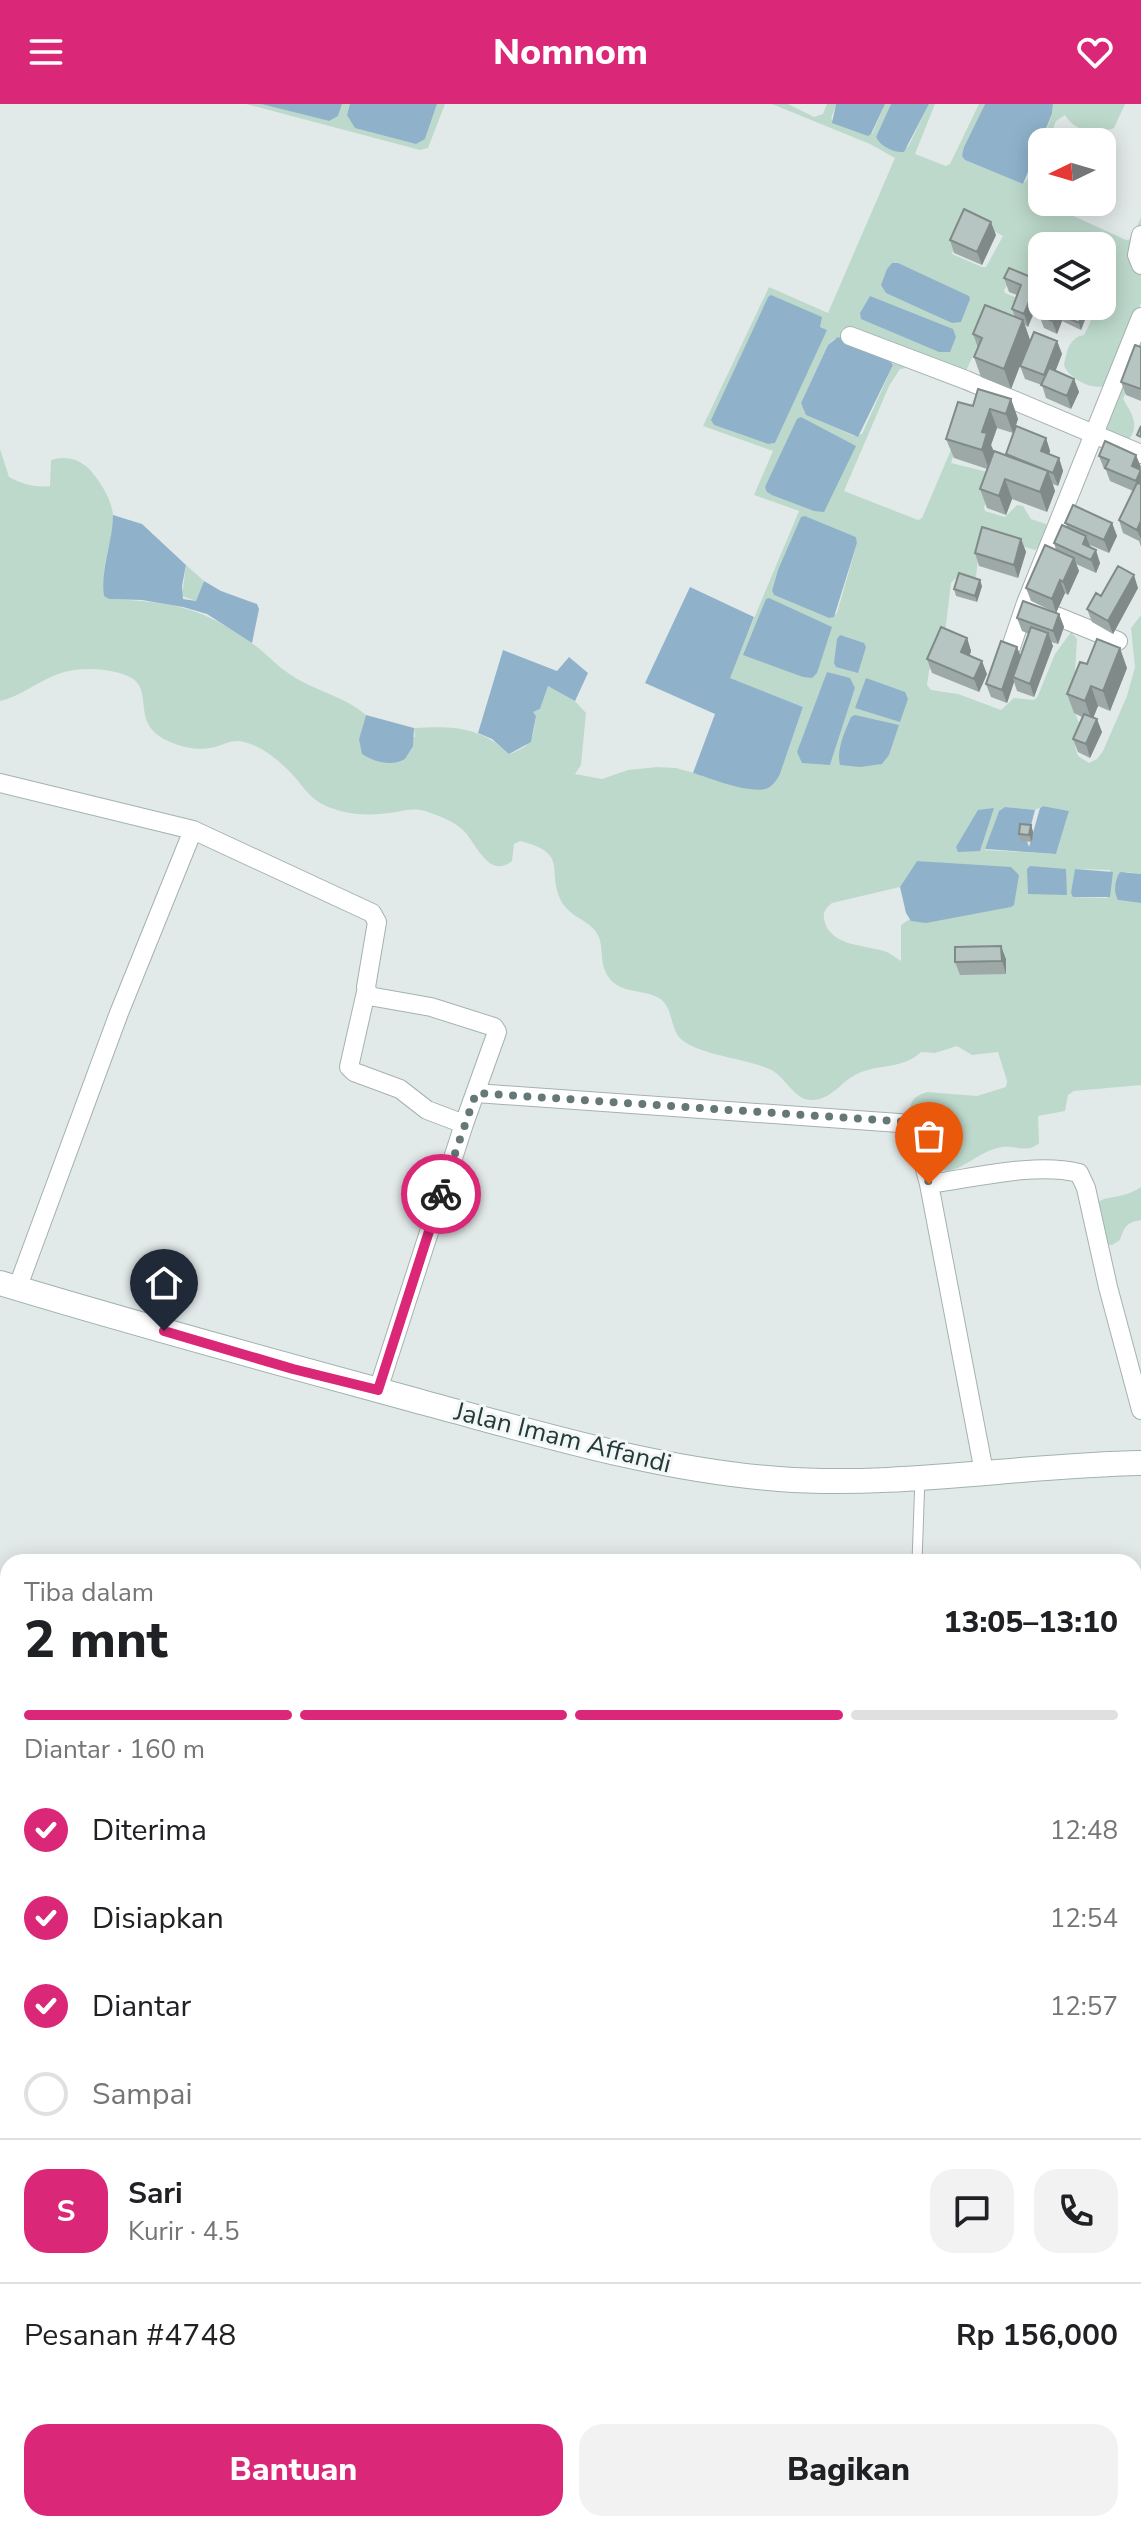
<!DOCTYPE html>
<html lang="id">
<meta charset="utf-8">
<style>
body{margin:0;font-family:"Nunito Sans",sans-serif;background:#f2f2f2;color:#202124;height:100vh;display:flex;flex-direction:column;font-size:30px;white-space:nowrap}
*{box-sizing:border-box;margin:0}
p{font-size:26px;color:#757577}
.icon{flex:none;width:44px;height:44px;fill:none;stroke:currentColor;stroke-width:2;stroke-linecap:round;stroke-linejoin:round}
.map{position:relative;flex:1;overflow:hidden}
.panel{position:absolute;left:0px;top:1450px;width:1142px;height:978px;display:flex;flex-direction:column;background:#fff;border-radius:24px 24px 0 0;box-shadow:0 4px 20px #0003}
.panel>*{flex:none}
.needle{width:52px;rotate:265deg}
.buttons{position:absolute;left:1028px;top:24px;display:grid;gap:16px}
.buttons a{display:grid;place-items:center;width:88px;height:88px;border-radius:16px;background:#fff;box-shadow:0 4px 20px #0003;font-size:40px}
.pin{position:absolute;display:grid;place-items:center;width:68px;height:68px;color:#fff;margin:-82px -34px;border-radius:50% 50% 50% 0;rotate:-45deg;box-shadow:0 0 8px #0007}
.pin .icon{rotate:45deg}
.courier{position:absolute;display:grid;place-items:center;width:80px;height:80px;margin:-40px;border:6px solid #db2777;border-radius:50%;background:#fff;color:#222;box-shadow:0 2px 10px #0007}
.headline em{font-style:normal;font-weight:800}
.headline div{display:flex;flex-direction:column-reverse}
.headline{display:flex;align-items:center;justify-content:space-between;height:136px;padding:0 24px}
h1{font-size:52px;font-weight:800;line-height:60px}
.bar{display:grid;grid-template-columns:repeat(4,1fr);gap:12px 8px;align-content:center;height:96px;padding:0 24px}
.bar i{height:10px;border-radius:6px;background:#e0e0e0}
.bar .active{background:#db2777}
.bar p{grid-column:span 4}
.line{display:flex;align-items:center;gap:20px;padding:0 24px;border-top:2px solid #e0e0e0}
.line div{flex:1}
.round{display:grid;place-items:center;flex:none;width:84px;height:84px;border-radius:24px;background:#f2f2f2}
ol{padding:0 24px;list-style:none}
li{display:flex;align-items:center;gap:24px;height:88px}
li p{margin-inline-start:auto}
li .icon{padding:8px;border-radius:50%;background:#db2777;color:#fff;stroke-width:4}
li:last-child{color:#757577}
li i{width:44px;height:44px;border:4px solid #e0e0e0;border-radius:50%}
.button{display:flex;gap:16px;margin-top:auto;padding:16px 24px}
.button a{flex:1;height:92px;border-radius:24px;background:#db2777;color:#fff;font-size:32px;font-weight:800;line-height:92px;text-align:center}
.button a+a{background:#f2f2f2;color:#202124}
header{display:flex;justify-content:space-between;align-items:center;height:104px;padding:0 24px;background:#db2777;color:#fff;font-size:36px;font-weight:800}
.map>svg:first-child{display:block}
</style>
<header><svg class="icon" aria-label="menu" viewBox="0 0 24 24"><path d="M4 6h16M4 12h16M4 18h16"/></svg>Nomnom<svg class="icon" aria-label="heart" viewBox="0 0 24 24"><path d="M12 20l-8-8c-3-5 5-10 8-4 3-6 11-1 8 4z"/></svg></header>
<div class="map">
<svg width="1141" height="2427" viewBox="0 0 1141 2427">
<rect width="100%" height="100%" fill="#e2eae9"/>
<path fill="#bdd9cc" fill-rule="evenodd" d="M246,0H261L329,17L338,12L342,0H350L347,11L425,35L437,0H445L428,44L420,46Z
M772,0H788L814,13L823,10L827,0H836L831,15L872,30L885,0H891L876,34L908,43L929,0H935L915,50L946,62L950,60L979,0H985L964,43L965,56L1023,80L1027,76L1052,11L1053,0H1125L1114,24C1096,31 1075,28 1065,11L1056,17L1048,38H1042C1042,57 1028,80 1032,93L1126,136L1132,135L1141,113V199L1107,281C1094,288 1068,274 1064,261C1067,248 1068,234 1084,231L1091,217L1086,208L1068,202H1102V183L1106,182L1111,155L1102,151V142H1078L1056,133L1046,137L1039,151L1042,184L1014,173L1004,186L1005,189L1019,195L1013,220L987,221L965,269L971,289L906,264L900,265L889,282L844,387L918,416L922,414L973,294L951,359L992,369L994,373L984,404L985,407L1005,413L1017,401L1023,402L1031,415L1046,420C1048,428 1042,441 1035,446L988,432L978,455L976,473L955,475L951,479L945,529L929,567L927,581L931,586L958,590L1001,606L1014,594L1033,596L1037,594L1055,550L1071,528L1077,535L1073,603L1079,619L1075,642L1078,652L1089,659L1097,655L1103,647L1127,592L1135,563L1131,524L1141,511V770L1126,768L1118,796L1141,799V981L1074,987L1068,991L1065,1007L1038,1012L1039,1039C1027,1050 1016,1041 1002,1043C982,1046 968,1062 949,1067L942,1066L928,1017L914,1008L910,1003C912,994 918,991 927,988L977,992L1006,983L1007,977L998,948L972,951L957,942L935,949L921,948C903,965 880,960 859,969C842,976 832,996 812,996C794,997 785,971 769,965C744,954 703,952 682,936C669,925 674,903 659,894C641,884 617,891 606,869C600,858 603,844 599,833C592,817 572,814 563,800C544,767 572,750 520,737L514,740L512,757C488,776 476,738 463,726C452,716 439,712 425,707C415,704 406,706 396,708C371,712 347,712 324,701C312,695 306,687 298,677C286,662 263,642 244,638C233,635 226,640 215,643C199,647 183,644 168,637C123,616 165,578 115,568C99,564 76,564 61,569C39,576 22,592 0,597V345L9,373C22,380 35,384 50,382L51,356C65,351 81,355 91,367C137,422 96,439 105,492L109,495C173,498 200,502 253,540C266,549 277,562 291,571C315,587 344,592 366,611L359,635L415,633L414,624C454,622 478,622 510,650C534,640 532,636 536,612L532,608L540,605L548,581L575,597L586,609L581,661L575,670L602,675L628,666L657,663L676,664L701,671L780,670L803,603L729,574L799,407L754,391L773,347L703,322L769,183L828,209L895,54L870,40ZM965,114L971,115L1003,132L986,163H982L952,150ZM768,193L826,226L775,339L768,340L714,321L712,316ZM834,235L892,256L893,261L862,330L854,332L807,311L801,299L828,241ZM805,412L856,433L857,439L837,509L829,514L774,491L772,487L801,414ZM827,568L855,584L830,661L818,595ZM1043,702L1069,707L1056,750L985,746L999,707L1005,703L1035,706ZM917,757L951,760L912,817L910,815L901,821V857C895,853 890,849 884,847C864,841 829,842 824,815C823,807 826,804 832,799L900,783ZM1075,765L1110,766L1107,794L1073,793Z
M1141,231V255L1123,295C1131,308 1141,322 1128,336L1099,327Z
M186,461L204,477L196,497L182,492Z
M1141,1083V1116C1127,1118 1124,1123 1120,1136L1112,1141L1106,1140C1081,1076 1109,1105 1141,1083Z"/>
<path fill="#8fb2ca" d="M261,0H342L338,12L329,17Z
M350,0H437L425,35L416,40L355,24L347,11Z
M836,0H885L871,30L868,32L832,19Z
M891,0H929L904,48C894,49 880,42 876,33Z
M985,0H1053L1052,10L1023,80L965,56L962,52L964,43Z
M892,159H898L969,192L970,195L961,218L952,219L886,189L881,181L887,165Z
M771,191L822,213L820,223L827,226L775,339L768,340L714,321L711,316L768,193Z
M870,192L953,225L956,233L950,248H939L861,215L860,209Z
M838,233L887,252L893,261L858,333L806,311L801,299L828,241Z
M801,313L856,342L824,408L814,407L772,391L767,388L765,383L797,315Z
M113,411L142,420L186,461L182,482L183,495L196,497L204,477L221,487L257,500L259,505L252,539L207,510L183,503L142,496L109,495L104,492C100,465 113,438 113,411Z
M805,412L856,433L857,439L834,513L829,514L774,491L772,487L778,466L801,413Z
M690,483L754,513L730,574L803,603L780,670C777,675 774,681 768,684C751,691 710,674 693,669L715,610L645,579Z
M769,494L832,523L817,569L812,574L803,573L743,551L766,495Z
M840,531L864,539L866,543L858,569L836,563L834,559L837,535Z
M503,546L557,567L569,553L588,569L575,597L548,582L540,605L533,608L536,612L531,638L509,650L492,635L478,629Z
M827,568L850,574L855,584L830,661L802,659L797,648Z
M866,574L905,588L908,595L900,618L855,604Z
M366,611L414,624L413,642L405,655C392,663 374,658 362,650L359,635Z
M855,611L899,621L889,651L882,660L860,663L840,661C836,646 845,627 851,613Z
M1043,702L1069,707L1056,750L985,745L999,707L1005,703L1035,706L1027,737L1029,743L1040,704Z
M994,704L980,747L958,748L956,743L978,706Z
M917,757L1011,763L1019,771L1014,801L1011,803L926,819L911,817L906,809L900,783Z
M1030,762L1066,765L1067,791L1028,790L1027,765Z
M1075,765L1113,768L1110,793H1073L1071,789Z
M1120,768L1141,770V799L1118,796C1113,788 1115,775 1120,768Z
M1138,2293L1141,2294V2349L1134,2374V2295Z"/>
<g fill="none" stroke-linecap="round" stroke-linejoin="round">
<defs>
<path id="lane" d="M917,1458L920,1373"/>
<path id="street" d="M1141,131L1137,151L1141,161
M850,232L966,276L1141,350
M1039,505L1118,537
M1010,546L1026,499L1141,213
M0,679L193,726L372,809L377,818L366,883L369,892L431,903L494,923L497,928L464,1020L378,1286
M366,888L349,963L354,968L400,985L427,1006L464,1020
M476,989L913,1020L929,1080L984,1368
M929,1080C975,1074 1035,1058 1079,1069L1086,1084L1108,1183L1141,1306
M17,1185L119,909L193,726
M1141,1595C1139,1633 1127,1731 1141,1763
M1134,1970L1141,1971"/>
<path id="secondary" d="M0,1179C141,1222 283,1260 425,1299C541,1330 658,1366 779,1375C899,1384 1020,1361 1141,1359"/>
</defs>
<use href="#lane" stroke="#a5b1b1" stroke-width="11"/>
<use href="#street" stroke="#a5b1b1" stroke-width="20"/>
<use href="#secondary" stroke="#9fb2b0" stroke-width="26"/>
<use href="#lane" stroke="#fff" stroke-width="9"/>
<use href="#street" stroke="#fff" stroke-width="18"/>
<use href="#secondary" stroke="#fff" stroke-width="24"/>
</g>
<path fill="#9da9a7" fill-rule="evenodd" d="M996,131L982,161L954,149L950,136Z
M1004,174L1038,176L1028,223L1025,221L1030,236L1011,285L981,273L974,253L978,244L973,230L1015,213L1012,205L1017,191L1009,188Z
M1084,207L1086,213L1081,226L1062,217L1057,230L1044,224L1039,211Z
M1057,237L1062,250L1055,267L1074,275L1079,288L1071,305L1046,294L1042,281L1025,275L1020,262Z
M1141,243V297L1126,291L1121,278Z
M1011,295L1018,315L1014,328L1046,334L1050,347L1049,350L1059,354L1063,367L1058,382L1053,380L1055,387L1047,408L1012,395L1006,411L987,404L980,385L987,365L954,354L946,335L973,302ZM997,324L1013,329L1006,351L994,347L991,341Z
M1099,352L1141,366V443L1139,437L1123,429L1119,416L1133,387L1110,377L1106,366L1104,365Z
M1065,419H1112L1117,432L1109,449L1090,441L1100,459L1096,469L1076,460L1079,467L1068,491L1065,489L1056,509L1031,497L1026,484L1056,446L1054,439L1067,422Z
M1021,435L1026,448L1018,474L979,462L975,449Z
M982,482L977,498L956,492L954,485Z
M1138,484L1113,530L1092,518L1087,505L1101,492Z
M1059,510L1064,523L1058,540L1051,538L1053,542L1034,593L1017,587L1014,578L1007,599L991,593L986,580L1017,543L1020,552L1029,530L1022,527L1017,514Z
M967,534L971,547L970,551L987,570L979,588L932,569L927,555Z
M1087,560L1127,564L1110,607L1098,602L1093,614L1102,628L1090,654L1078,648L1073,635L1082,613L1074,609L1067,590Z
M1031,721L1033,728L1032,738L1021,737L1019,730Z
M1006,855V870L960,871L955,858Z"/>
<path fill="#808a88" d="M991,118L996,131L982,161L977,148Z
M1038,176L1042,190L1028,223L1024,210Z
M1058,202H1066L1060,211L1062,217L1057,230L1052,217Z
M1084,207L1086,213L1081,226L1079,219Z
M1023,216L1030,236L1011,285L1004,265Z
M1057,237L1062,250L1049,284L1044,271Z
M1074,275L1079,288L1071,305L1067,292Z
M1011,295L1018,315L1013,329L1006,310Z
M990,305L997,324L991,341L994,349L989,365L982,346V328Z
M1046,334L1050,347L1046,360L1041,347Z
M1136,351L1141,363L1137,376L1132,362Z
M1059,354L1063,367L1058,382L1053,369Z
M1141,366V390L1136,377Z
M1048,367L1055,387L1047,408L1040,388Z
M1005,375L1012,395L1006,411L999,392Z
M1141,417V435L1137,426Z
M1112,419L1117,432L1109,449L1104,436Z
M1086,432L1091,445L1083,440Z
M1021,435L1026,448L1018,474L1014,461Z
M1096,446L1100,459L1096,469L1091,456Z
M1074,454L1079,467L1068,491L1063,478Z
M1134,471L1138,484L1113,530L1108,517Z
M980,476L982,482L977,498L975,492Z
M1060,476L1065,489L1056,509L1052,495Z
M1059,510L1064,523L1058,540L1053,527Z
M1048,529L1053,542L1034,593L1030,580Z
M967,534L971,547L966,561L961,548Z
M1017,543L1022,556L1013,573L1014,578L1007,599L1002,586Z
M1120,544L1127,564L1110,607L1103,587Z
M982,557L987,570L979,588L974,575Z
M1091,582L1098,602L1092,617L1085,597Z
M1097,615L1102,628L1090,654L1086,640Z
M1031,721L1033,728L1032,738L1029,731Z
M1001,842L1006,855V870L1002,857Z"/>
<path fill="#b7c5c2" stroke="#808a88" stroke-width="2" d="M964,105L991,118L977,148L950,136Z
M1009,164L1038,176L1024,210L1012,205L1021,181L1004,174Z
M985,201L1023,216L1004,265L974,253L982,234L973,230Z
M1043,202H1058L1052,217L1039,211Z
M1063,202H1073L1084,207L1079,219L1060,211Z
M1034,228L1057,237L1044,271L1020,262Z
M1135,241L1141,243V285L1121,278Z
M1049,264L1074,275L1067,292L1041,281Z
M978,285L1011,295L1006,310L990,305L982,328L987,329L982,346L946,335L958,298L973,302Z
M1016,322L1046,334L1041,347L1059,354L1053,369L1006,350Z
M1141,322V333L1137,331Z
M1105,337L1136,351L1132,362L1141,366L1136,377L1105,364L1109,356L1099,352Z
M994,347L1048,367L1040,388L1005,375L999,392L980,385Z
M1137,379L1141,380V417L1137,426L1119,416Z
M1073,401L1112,419L1104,436L1065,419Z
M1062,421L1086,432L1083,440L1096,446L1091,456L1054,439Z
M982,423L1021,435L1014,461L975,449Z
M1045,441L1074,454L1063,478L1060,476L1052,495L1026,484Z
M1118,462L1134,471L1108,517L1087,505L1096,489L1101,492Z
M959,469L980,476L975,492L954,485Z
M1023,497L1059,510L1053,527L1017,514Z
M941,523L967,534L961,548L982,557L974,575L927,555Z
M1031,523L1048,529L1030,580L1013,573Z
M1097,535L1120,544L1103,587L1091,582L1085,597L1067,590L1080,558L1087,560Z
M1001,537L1017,543L1002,586L986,580Z
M1084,610L1097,615L1086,640L1073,635Z
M1020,720L1031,721L1029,731L1019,730Z
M1001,842L1002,857L955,858V843Z"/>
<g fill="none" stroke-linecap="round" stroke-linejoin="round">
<path stroke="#677" stroke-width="8" stroke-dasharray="0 14.4" d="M441,1090L476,989L910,1018L915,1022L929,1080"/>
<path stroke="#db2777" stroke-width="10" d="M164,1227L293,1265L378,1286L441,1090"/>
</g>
<g text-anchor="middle" stroke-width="6" stroke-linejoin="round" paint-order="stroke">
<g font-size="26" fill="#243939" stroke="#f2f7f6">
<text transform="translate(563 1333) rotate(14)" y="9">Jalan Imam Affandi</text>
</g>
</g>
</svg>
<div class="buttons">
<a><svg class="needle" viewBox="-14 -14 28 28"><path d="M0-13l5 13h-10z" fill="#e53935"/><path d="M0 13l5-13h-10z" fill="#757577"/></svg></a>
<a><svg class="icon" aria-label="layers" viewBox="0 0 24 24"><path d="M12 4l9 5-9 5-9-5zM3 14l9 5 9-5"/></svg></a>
</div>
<div class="pin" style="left:929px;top:1080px;background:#ea580c"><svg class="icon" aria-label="bag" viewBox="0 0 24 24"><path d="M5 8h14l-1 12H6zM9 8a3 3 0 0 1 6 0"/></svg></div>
<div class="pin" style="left:164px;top:1227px;background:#1f2937"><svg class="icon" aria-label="home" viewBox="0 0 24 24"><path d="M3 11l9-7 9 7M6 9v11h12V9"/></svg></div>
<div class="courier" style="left:441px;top:1090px"><svg class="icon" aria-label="bike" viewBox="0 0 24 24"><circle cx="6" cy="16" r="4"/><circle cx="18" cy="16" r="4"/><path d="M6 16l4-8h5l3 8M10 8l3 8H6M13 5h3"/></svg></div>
<section class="panel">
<div class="headline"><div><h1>2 mnt</h1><p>Tiba dalam</p></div><em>13:05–13:10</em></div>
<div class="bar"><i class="active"></i><i class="active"></i><i class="active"></i><i></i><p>Diantar · 160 m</p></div>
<ol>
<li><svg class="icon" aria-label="check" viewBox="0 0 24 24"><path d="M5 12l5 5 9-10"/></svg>Diterima<p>12:48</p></li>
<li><svg class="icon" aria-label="check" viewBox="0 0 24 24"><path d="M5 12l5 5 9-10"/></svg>Disiapkan<p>12:54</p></li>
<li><svg class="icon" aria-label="check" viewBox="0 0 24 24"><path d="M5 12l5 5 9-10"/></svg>Diantar<p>12:57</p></li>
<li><i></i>Sampai</li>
</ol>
<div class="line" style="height:144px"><b class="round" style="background:#db2777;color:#fff">S</b><div><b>Sari</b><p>Kurir · 4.5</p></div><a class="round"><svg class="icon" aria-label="chat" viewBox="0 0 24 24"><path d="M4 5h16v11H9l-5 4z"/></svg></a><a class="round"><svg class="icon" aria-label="phone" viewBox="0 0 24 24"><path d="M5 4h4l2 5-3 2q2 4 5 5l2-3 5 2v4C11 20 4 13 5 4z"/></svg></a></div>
<div class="line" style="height:104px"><div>Pesanan #4748</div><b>Rp 156,000</b></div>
<div class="button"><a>Bantuan</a><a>Bagikan</a></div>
</section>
</div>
